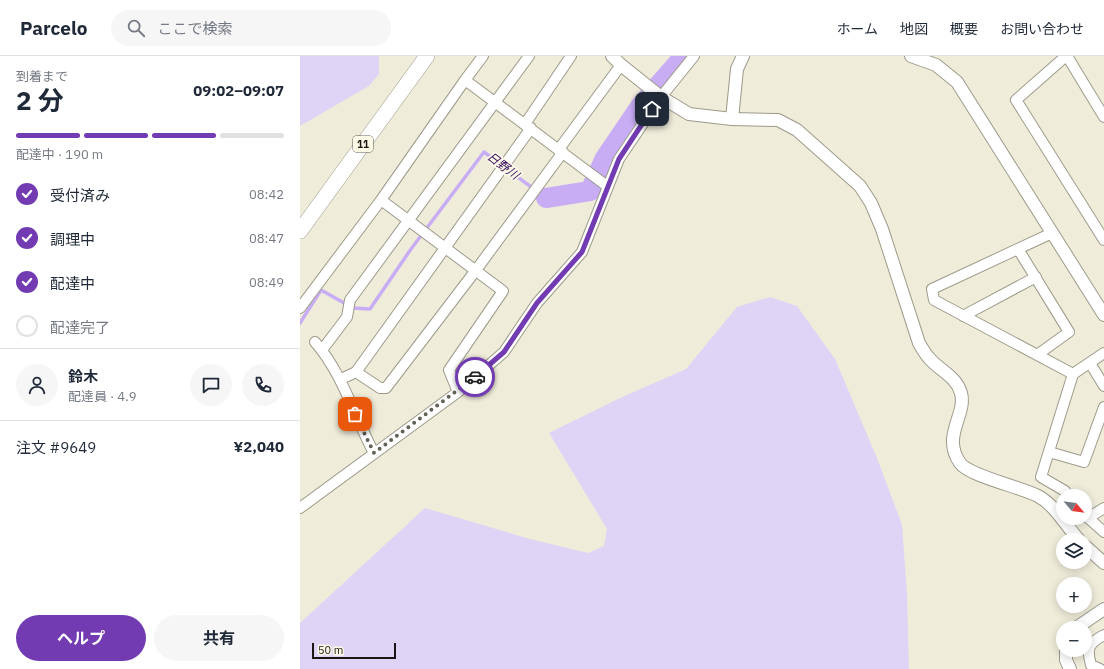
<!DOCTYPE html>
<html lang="ja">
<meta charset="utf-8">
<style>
body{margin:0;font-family:"IBM Plex Sans","Noto Sans JP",sans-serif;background:#f6f6f7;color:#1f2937;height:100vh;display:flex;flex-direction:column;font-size:15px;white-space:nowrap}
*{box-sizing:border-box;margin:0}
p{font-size:13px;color:#747a83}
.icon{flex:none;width:22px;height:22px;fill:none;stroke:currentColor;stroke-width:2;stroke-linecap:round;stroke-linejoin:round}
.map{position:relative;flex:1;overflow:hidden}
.drawer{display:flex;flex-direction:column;background:#fff;width:300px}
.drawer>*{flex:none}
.needle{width:26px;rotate:119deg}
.fabs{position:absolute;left:756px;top:433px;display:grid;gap:8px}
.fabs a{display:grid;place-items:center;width:36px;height:36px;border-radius:50%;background:#fff;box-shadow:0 2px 10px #0003;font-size:20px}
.scale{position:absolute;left:12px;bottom:10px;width:84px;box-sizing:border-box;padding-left:4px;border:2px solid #181711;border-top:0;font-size:11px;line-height:14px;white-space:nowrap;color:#181711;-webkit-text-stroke:3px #fcf9e7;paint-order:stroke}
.pin{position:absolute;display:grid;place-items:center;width:34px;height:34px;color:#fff;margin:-17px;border-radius:8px;box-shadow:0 2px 6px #0006}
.courier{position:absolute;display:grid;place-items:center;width:40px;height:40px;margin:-20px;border:3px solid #723bb2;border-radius:50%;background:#fff;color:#222;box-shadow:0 1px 5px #0007}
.headline em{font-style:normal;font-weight:700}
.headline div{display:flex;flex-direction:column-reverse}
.headline{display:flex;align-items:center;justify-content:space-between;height:68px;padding:0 16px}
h1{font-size:26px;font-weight:700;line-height:30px}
.bar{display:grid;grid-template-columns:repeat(4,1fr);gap:6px 4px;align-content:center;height:48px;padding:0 16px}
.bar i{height:5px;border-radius:3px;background:#e0e1e3}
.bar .active{background:#723bb2}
.bar p{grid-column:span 4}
.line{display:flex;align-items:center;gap:10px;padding:0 16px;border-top:1px solid #e0e1e3}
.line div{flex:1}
.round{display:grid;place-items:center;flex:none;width:42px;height:42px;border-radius:21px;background:#f6f6f7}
ol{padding:0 16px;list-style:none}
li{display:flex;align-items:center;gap:12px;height:44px}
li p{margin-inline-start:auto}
li .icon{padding:4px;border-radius:50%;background:#723bb2;color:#fff;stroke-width:4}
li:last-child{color:#747a83}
li i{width:22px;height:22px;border:2px solid #e0e1e3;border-radius:50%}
.action{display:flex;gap:8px;margin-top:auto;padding:8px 16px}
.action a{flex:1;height:46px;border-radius:24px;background:#723bb2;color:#fff;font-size:16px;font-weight:700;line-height:46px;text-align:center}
.action a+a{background:#f6f6f7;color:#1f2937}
header{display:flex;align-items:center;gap:24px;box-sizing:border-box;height:56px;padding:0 20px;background:#fff;border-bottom:1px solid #e0e1e3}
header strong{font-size:19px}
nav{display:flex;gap:22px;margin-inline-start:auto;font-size:14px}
.search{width:280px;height:36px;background:#f6f6f7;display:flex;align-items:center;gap:10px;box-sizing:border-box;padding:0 14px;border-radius:22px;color:#747a83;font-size:15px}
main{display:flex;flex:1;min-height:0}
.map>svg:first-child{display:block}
</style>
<header>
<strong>Parcelo</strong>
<div class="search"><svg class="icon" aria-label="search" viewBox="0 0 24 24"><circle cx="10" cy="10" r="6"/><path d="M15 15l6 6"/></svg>ここで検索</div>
<nav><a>ホーム</a><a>地図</a><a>概要</a><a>お問い合わせ</a></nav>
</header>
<main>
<section class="drawer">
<div class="headline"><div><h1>2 分</h1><p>到着まで</p></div><em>09:02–09:07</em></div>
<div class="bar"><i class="active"></i><i class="active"></i><i class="active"></i><i></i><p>配達中 · 190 m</p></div>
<ol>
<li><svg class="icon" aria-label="check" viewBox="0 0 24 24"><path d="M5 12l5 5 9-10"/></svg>受付済み<p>08:42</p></li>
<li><svg class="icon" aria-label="check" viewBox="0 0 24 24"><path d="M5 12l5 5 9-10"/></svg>調理中<p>08:47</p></li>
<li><svg class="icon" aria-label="check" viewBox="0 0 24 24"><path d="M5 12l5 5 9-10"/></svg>配達中<p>08:49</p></li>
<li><i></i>配達完了</li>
</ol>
<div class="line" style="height:72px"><a class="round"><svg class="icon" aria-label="person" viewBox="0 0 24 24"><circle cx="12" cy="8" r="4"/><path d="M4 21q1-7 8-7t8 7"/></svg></a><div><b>鈴木</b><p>配達員 · 4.9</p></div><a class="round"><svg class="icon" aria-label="chat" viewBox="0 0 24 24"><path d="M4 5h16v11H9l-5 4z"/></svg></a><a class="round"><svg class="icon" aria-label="phone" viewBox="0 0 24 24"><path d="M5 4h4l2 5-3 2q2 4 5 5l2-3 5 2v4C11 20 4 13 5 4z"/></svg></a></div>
<div class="line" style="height:52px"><div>注文 #9649</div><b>¥2,040</b></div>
<div class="action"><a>ヘルプ</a><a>共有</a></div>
</section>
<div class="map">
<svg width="804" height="613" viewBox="0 0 804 613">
<rect width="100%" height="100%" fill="#efecda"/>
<path fill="#e0d4f6" d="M0,0H79V18L69,30L0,70Z
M470,241L497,250L535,303L577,402L602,469L607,538L609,613H0V567L125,452L230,483L288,497L304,490L307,473L249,377L320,342L386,313L437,251Z"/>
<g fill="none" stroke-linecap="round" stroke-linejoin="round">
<path stroke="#c8adf5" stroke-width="3.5" d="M0,267L21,234L53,252L70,253L111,193L184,96L246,142"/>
<path stroke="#c8adf5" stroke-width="20" d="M246,142L290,135L305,102L341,49L384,0"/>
<defs>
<path id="minor" d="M766,0L716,44L804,184
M767,0L804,61
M165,24L183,0
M225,68L271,0
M259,93L321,9
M81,144L203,235L149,314L158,336
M752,177L632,233L634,244L773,318
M718,193L769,276L737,299
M0,252L81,144L165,24L307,130
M663,260L736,221
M15,286C43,318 54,360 74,397
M22,294L47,261L50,244L229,0
M790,307L804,330
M56,316L80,332H86L176,214L263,96
M41,323L56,316L231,72
M749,396L784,406L804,351
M768,440L765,435L741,421L773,318L804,297
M0,452L158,336L204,296L237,247L282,196L319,103L361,41L394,0
M785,459L804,476
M788,462L804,452
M800,613L791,609C786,592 789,587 804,579"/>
<path id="tertiary" d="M312,0L321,9L361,41L389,58L432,63L478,64L497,74L560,130L571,147L582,173L619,287C622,292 625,298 629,302C640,315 656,320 661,337C667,359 641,380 660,407C669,420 721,431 738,440C755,449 766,470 779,484
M611,0L636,9L657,26L804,259
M432,63L437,13L443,0
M785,490L804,507
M776,572L804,553
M766,594V604L770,613"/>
<path id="primary" d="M0,175L127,0"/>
</defs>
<use href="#minor" stroke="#9d9a8a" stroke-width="12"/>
<use href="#tertiary" stroke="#9d9a8a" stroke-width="14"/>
<use href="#primary" stroke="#9d9a8a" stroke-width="16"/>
<use href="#minor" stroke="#fff" stroke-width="10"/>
<use href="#tertiary" stroke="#fff" stroke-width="12"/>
<use href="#primary" stroke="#fff" stroke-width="15"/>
</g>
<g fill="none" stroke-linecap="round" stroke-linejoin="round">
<path stroke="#636257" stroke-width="4" stroke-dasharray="0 7.2" d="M55,358L74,397L175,321"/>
<path stroke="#723bb2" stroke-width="5" d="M175,321L204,296L237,247L282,196L319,103L352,53"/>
</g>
<g text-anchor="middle" stroke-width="3.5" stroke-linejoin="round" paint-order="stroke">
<rect fill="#fcf9e7" stroke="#5c5b51" stroke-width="1" x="53" y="80" width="20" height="16" rx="3"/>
<g font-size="10" font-weight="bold" fill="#181711">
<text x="63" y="92">11</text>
</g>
<g font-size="12" font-style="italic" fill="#3a1063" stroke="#fcf9e7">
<text transform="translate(203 110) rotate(37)" y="4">日野川</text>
</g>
</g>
</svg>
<div class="fabs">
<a><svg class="needle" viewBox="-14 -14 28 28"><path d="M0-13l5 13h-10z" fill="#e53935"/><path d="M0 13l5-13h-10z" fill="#747a83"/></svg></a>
<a><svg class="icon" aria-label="layers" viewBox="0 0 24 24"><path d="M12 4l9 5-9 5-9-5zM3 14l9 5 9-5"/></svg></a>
<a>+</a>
<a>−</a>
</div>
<div class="scale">50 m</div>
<div class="pin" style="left:55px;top:358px;background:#ea580c"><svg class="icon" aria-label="bag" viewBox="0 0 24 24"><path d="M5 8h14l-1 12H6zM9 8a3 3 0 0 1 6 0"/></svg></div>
<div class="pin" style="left:352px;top:53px;background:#1f2937"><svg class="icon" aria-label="home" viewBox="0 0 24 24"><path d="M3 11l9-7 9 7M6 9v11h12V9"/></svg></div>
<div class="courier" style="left:175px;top:321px"><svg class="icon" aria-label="car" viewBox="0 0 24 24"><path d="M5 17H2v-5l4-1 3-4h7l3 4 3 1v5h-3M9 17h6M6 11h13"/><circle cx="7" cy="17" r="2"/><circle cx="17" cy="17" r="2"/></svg></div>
</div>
</main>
